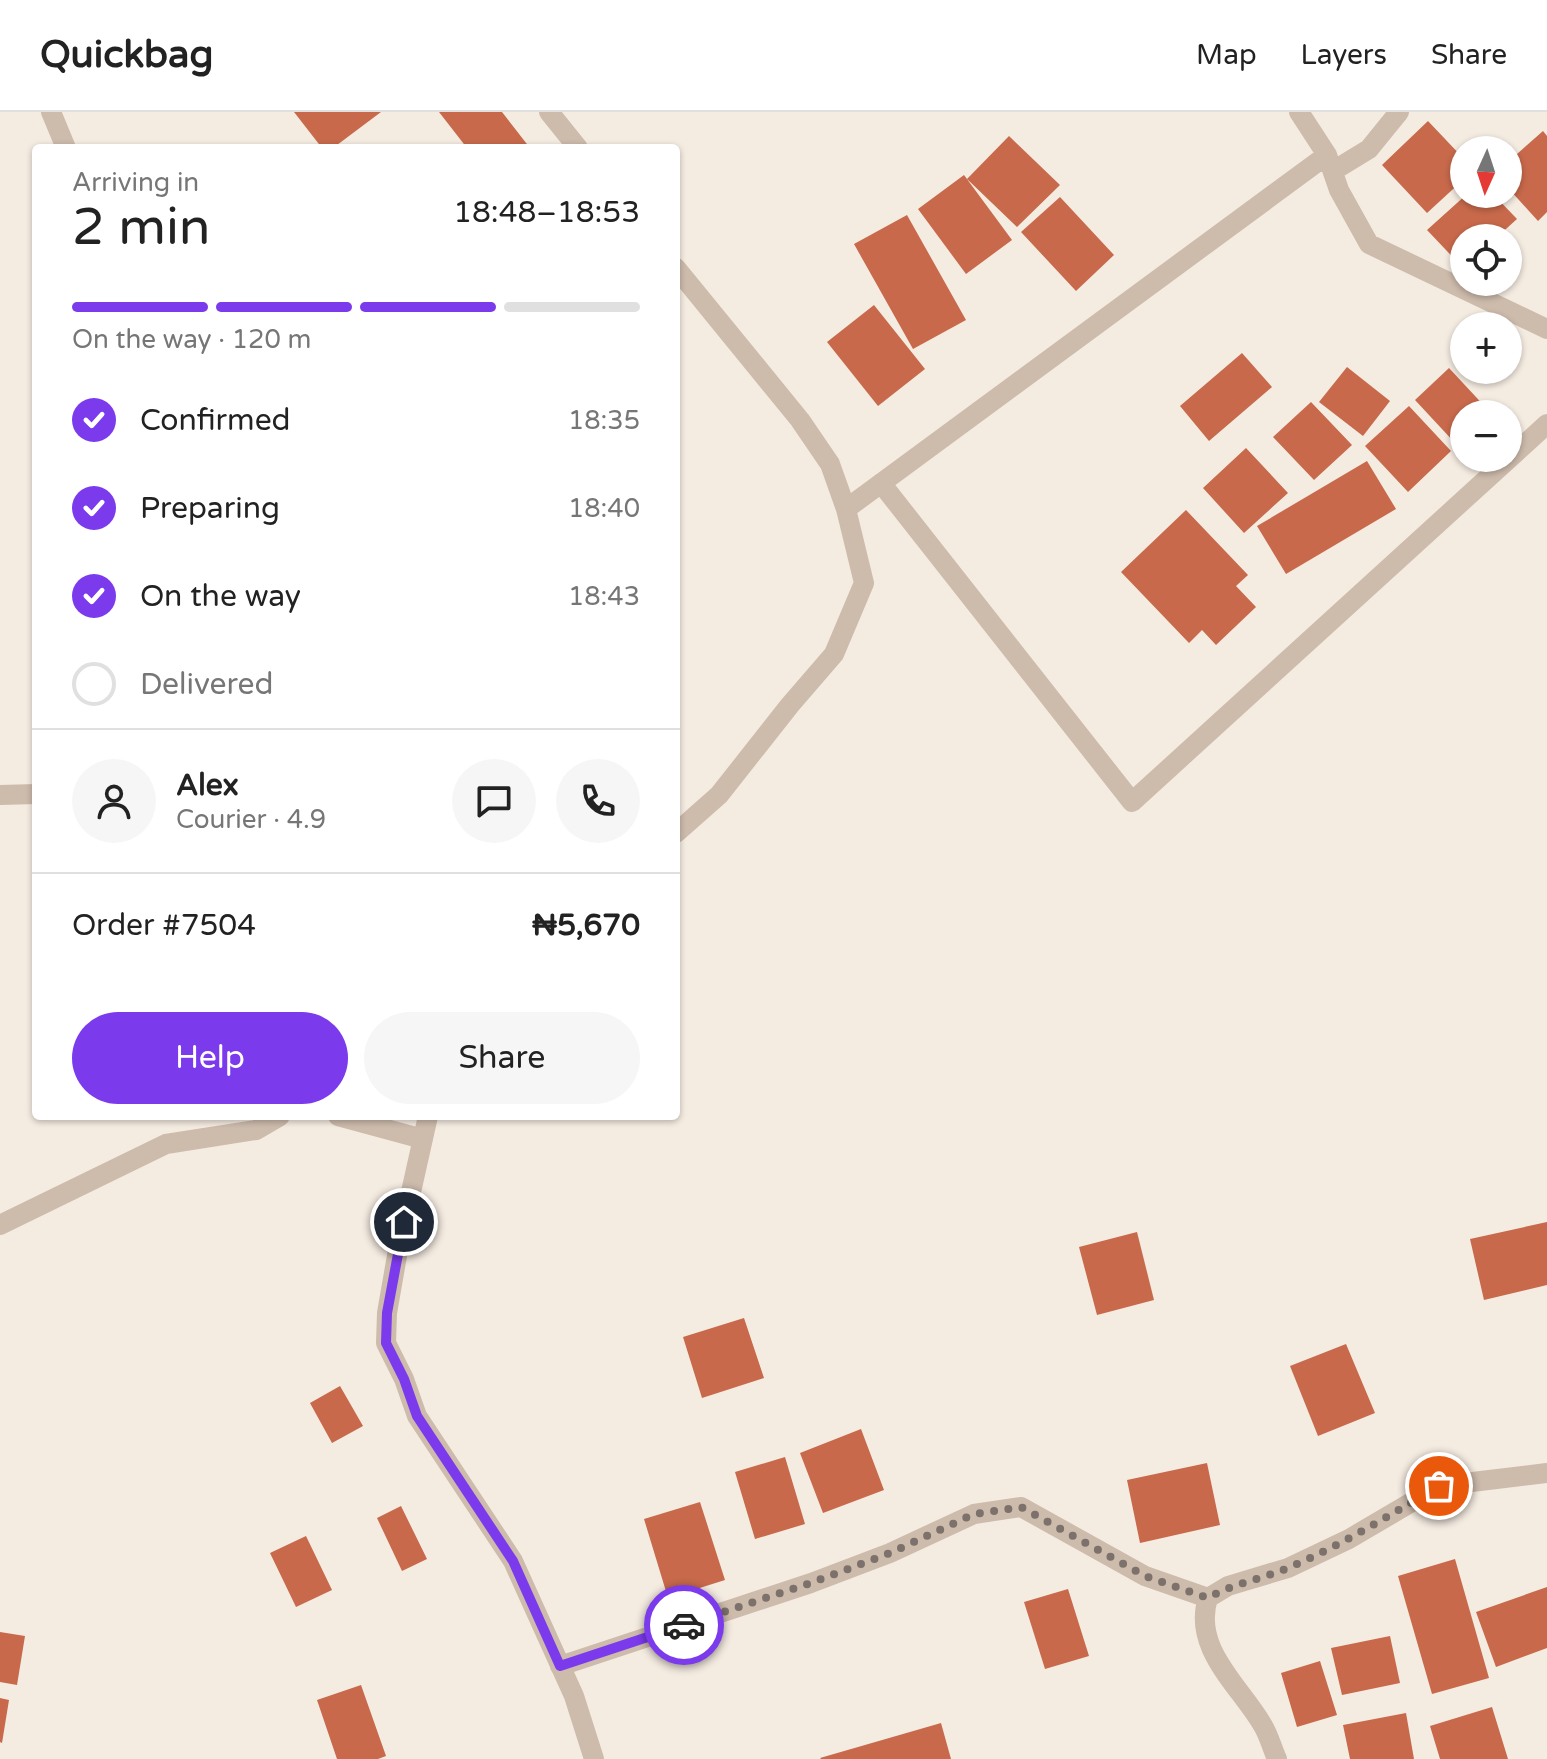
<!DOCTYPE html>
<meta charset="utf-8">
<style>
body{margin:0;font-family:"Varela Round",sans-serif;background:#f6f6f6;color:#222;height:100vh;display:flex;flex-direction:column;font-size:30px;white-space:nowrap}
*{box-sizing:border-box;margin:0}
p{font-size:26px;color:#767676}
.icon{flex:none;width:44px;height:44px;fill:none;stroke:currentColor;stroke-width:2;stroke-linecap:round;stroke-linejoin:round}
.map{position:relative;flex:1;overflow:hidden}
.details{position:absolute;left:32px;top:32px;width:648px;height:976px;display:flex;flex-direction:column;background:#fff;border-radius:8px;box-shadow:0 2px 6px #0004}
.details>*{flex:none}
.needle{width:52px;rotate:183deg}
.buttons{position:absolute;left:1450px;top:24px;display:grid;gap:16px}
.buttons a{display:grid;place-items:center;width:72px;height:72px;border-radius:50%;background:#fff;box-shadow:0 2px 6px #0004;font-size:40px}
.pin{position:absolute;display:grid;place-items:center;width:68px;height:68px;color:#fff;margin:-34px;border:4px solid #fff;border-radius:50%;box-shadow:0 2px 8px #0007}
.courier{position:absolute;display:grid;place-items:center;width:80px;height:80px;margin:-40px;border:6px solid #7c3aed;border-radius:50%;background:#fff;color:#222;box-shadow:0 2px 10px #0007}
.overview em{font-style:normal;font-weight:600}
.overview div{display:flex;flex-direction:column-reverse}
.overview{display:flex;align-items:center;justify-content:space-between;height:136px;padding:0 40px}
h1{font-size:52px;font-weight:600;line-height:60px}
.bar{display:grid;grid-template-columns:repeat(4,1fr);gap:12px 8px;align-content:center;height:96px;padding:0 40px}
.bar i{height:10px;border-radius:6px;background:#e0e0e0}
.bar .on{background:#7c3aed}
.bar p{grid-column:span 4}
.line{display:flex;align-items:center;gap:20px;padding:0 40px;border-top:2px solid #e0e0e0}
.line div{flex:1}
.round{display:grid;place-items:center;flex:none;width:84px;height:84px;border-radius:42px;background:#f6f6f6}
ol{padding:0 40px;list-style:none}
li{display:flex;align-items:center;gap:24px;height:88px}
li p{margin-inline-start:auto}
li .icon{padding:8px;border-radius:50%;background:#7c3aed;color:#fff;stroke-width:4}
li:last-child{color:#767676}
li i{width:44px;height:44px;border:4px solid #e0e0e0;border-radius:50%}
.action{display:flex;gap:16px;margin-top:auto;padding:16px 40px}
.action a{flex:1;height:92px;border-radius:48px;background:#7c3aed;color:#fff;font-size:32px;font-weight:600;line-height:92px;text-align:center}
.action a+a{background:#f6f6f6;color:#222}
header{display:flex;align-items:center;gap:48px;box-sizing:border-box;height:112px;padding:0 40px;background:#fff;border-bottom:2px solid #e0e0e0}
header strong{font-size:38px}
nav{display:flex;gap:44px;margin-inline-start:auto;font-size:28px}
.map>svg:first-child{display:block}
</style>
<header>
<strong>Quickbag</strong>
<nav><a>Map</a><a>Layers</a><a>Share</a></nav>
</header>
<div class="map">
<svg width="1547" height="1647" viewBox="0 0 1547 1647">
<rect width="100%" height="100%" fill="#f4ebe1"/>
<path fill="#c8694b" d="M294,0H381L333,36H322Z
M439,0H502L530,36H467Z
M1428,9L1464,47V67L1427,101L1382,53Z
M1543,19L1547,24V100L1538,109L1508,76V50Z
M1009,24L1060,73L1017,115L967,67Z
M964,63L1012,128L966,162L918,97Z
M1467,82H1493L1517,107L1496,126H1464V157L1427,118Z
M1060,85L1114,143L1076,179L1021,120Z
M907,103L966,208L913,237L854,132Z
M874,193L925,257L878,294L827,230Z
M1242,241L1272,275L1209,329L1180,294Z
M1347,255L1390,289L1363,324L1319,290Z
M1449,256L1489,299L1486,302H1464V322L1455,331L1415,288Z
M1311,290L1352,333L1314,368L1273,325Z
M1409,294L1451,339L1408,380L1365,334Z
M1246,336L1288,381L1244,421L1203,376Z
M1367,349L1396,397L1286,462L1257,414Z
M1186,398L1248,463L1236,474L1256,495L1216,533L1202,518L1189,531L1121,460Z
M1547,1110V1173L1484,1188L1470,1127Z
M1137,1120L1154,1188L1097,1203L1079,1135Z
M744,1206L764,1266L702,1286L683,1225Z
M1346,1232L1375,1301L1318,1324L1290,1254Z
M340,1274L363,1314L332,1331L310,1291Z
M861,1317L884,1378L823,1401L800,1341Z
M785,1345L805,1412L755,1427L735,1360Z
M1207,1351L1220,1413L1140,1431L1127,1368Z
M700,1390L725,1468L668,1486L644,1407Z
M401,1394L427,1447L402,1459L377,1406Z
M306,1424L332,1478L296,1495L270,1441Z
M1455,1447L1489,1566L1432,1582L1398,1464Z
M1547,1475V1536L1496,1555L1476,1500Z
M1068,1477L1089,1544L1045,1557L1024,1490Z
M0,1520L25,1524L17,1573L0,1570Z
M1390,1524L1400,1571L1342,1583L1331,1536Z
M1320,1549L1337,1603L1297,1615L1281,1561Z
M361,1573L386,1644L378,1647H337L317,1588Z
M0,1586L9,1588L2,1631L0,1630Z
M1492,1595L1508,1647H1440L1430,1614Z
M1406,1601L1414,1647H1350L1343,1613Z
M941,1611L951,1647H821L820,1646Z"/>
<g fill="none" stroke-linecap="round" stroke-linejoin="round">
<path stroke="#cdbbac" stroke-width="20" d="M51,0L66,36
M549,0L578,36
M1299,0L1327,43L1339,78L1369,132L1547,217
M1333,59L1369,37L1399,0
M676,156L800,308L830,352L846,397L864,471L834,542L790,593L719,683L676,721
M881,371L1132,690L1547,312
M846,397L1327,43
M0,683L36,682
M338,1004L423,1027
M428,1004L398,1138L387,1201L386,1231L404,1267L417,1304L513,1449L574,1584L594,1647
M0,1113L166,1032L256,1018L280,1004
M560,1554L811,1471L890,1441L974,1402L1021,1395L1145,1464L1208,1486
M1277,1647C1272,1636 1269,1623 1262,1612C1239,1573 1192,1536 1208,1486L1228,1474L1288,1456L1349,1427L1439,1374L1547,1361"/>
</g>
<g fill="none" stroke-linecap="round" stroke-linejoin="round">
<path stroke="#7c716b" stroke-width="8" stroke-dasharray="0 14.4" d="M684,1513L811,1471L890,1441L974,1402L1021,1395L1145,1464L1208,1486C1234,1471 1263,1467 1290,1455C1342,1433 1390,1403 1439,1374"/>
<path stroke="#7c3aed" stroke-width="10" d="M404,1110L387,1201L386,1231L404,1267L417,1304L513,1449L560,1554L684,1513"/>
</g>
</svg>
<div class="buttons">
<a><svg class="needle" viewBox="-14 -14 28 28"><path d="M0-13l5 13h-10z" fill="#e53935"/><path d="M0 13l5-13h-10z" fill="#767676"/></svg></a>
<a><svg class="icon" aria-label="locate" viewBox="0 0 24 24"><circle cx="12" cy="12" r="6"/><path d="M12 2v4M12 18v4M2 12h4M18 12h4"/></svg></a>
<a>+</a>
<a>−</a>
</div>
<div class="pin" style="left:1439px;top:1374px;background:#ea580c"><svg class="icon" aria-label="bag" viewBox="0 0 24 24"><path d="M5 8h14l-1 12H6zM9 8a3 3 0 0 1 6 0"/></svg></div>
<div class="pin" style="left:404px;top:1110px;background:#1f2937"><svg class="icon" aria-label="home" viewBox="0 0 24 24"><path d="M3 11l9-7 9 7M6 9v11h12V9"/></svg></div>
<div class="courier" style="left:684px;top:1513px"><svg class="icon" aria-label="car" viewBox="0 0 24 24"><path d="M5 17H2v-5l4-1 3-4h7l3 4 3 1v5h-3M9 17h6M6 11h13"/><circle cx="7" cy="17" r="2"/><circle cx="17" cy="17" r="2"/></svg></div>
<section class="details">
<div class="overview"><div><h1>2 min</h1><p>Arriving in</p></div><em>18:48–18:53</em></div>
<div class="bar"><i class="on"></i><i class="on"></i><i class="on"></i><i></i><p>On the way · 120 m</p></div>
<ol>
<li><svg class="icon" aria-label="check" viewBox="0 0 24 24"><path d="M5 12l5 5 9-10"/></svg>Confirmed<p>18:35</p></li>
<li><svg class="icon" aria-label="check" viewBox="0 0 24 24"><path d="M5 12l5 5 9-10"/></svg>Preparing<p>18:40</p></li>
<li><svg class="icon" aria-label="check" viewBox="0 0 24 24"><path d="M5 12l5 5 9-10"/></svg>On the way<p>18:43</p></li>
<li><i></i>Delivered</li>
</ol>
<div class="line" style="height:144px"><a class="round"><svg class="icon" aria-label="person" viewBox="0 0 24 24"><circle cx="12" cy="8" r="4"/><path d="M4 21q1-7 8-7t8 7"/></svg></a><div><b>Alex</b><p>Courier · 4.9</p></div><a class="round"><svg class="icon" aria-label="chat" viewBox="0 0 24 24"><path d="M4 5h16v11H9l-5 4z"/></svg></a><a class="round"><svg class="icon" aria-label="phone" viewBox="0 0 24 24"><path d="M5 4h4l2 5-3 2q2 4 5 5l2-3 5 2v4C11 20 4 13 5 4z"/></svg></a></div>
<div class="line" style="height:104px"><div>Order #7504</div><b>₦5,670</b></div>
<div class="action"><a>Help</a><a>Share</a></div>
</section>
</div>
